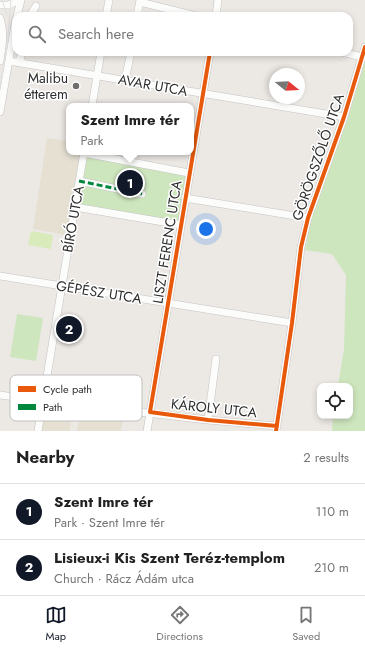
<!DOCTYPE html>
<html lang="en">
<head>
<meta charset="utf-8">
<style>
	:root { --surface:#fff; --page:#f2f2f2; --text:#222; --muted:#767676; --line:#e0e0e0; --accent:#111827 }
	body { margin:0; font-family:Jost,sans-serif; background:var(--page); color:var(--text) }
	.controls { position:absolute; right:12px; bottom:12px; display:grid; overflow:hidden; border-radius:8px; box-shadow:0 2px 6px #0003 }
	.controls button { width:36px; height:36px; display:grid; place-items:center; padding:0; border:0; border-bottom:1px solid var(--line); background:var(--surface); color:var(--text); font:20px sans-serif }
	.compass { position:absolute; left:269px; top:68px; width:36px; height:36px; border-radius:50%; background:var(--surface); box-shadow:0 2px 6px #0003; rotate:108deg }
	.you { position:absolute; left:206px; top:229px; width:14px; height:14px; margin:-10px; border:3px solid #fff; border-radius:50%; background:#1a73e8; box-shadow:0 0 0 6px #1a73e833 }
	.badge { display:grid; place-items:center; width:26px; height:26px; border-radius:50%; background:var(--accent); color:#fff; font-size:13px; font-weight:700 }
	.pin { position:absolute; translate:-50% -50%; border:2px solid #fff; box-shadow:0 1px 4px #0006 }
	.popup { position:absolute; left:66px; top:103px; width:128px; height:52px; box-sizing:border-box; display:grid; place-content:center; border-radius:8px; background:var(--surface); filter:drop-shadow(0 1px 3px #0005); font-size:13px; white-space:nowrap; color:var(--muted) }
	.popup b { font-size:15px; color:var(--text) }
	.popup::after { content:''; position:absolute; left:50%; top:100%; margin-left:-8px; border:8px solid transparent; border-top-color:var(--surface) }
	.list { margin:0; padding:0; list-style:none }
	h2 { display:flex; justify-content:space-between; align-items:center; height:52px; margin:0; padding:0 16px; font-size:17px }
	h2 small { font-size:13px; font-weight:400; color:var(--muted) }
	.list li { display:grid; grid-template-columns:26px 1fr auto; gap:12px; align-items:center; box-sizing:border-box; height:56px; padding:0 16px; border-top:1px solid var(--line) }
	.list b { display:block; font-size:15px; white-space:nowrap }
	.list p { margin:0; font-size:13px; white-space:nowrap; color:var(--muted) }
	.list em { font-size:13px; font-style:normal; color:var(--muted) }
	.icon { flex:none; width:22px; height:22px; fill:none; stroke:currentColor; stroke-width:2; stroke-linecap:round; stroke-linejoin:round }
	.map { position:relative; flex:none; width:365px; height:431px; overflow:hidden }
	.search { position:absolute; background:var(--surface); box-shadow:0 2px 6px #0003; left:12px; right:12px; top:12px; height:44px; display:flex; align-items:center; gap:10px; box-sizing:border-box; padding:0 14px; border-radius:12px; color:var(--muted); font-size:15px }
	.sheet { height:164px; background:var(--surface) }
	nav { display:flex; justify-content:space-around; align-items:center; box-sizing:border-box; height:56px; border-top:1px solid var(--line); background:var(--surface); font-size:11px; color:var(--muted) }
	nav a { display:grid; justify-items:center; gap:2px }
	nav .on { color:var(--accent) }
	.map>svg:first-child { display:block }
	.education { fill:#e6e0d3 }
	.green { fill:#cee6be }
	.pitch { fill:#d9eabb }
	.lines { fill:none; stroke-linecap:round; stroke-linejoin:round }
	.minor-casing { stroke:#c5c4c5; stroke-width:8 }
	.minor { stroke:#fcfcfb; stroke-width:7 }
	.tram { stroke:#dfdfe1; stroke-width:1 }
	.quiet { stroke:#00873e; stroke-width:3; stroke-dasharray:6 3; stroke-linecap:butt }
	.cycleway-casing { stroke:#fff; stroke-width:6 }
	.cycleway { stroke:#e8590c; stroke-width:4 }
	.poi-dot { fill:#706f6e; stroke:#fff; stroke-width:1.5 }
	.labels { text-anchor:middle; stroke-width:3; stroke-linejoin:round; paint-order:stroke }
	.poi-label { font-size:14px; fill:#2e2e2e; stroke:#fff; text-anchor:end }
	.street-label { font-size:14px; fill:#2e2e2e; stroke:#fff }
	.key { fill:#fff; stroke:#c0c0c0; stroke-width:1 }
	.key-label { font-size:11px; fill:#2e2e2e }
</style>
</head>
<body>
<div class="map">
<svg width="365" height="431" viewBox="0 0 365 431">
	<rect width="100%" height="100%" fill="#ece8e4"/>
	<!-- education -->
	<path class="education" d="M47,138l22,3v11h11l-14,83 -33,-6z
		M44,407l27,3 -1,21h-29z
		M80,412l43,6 -2,13h-44z"/>
	<!-- green -->
	<path class="green" d="M365,61v370h-33l1,-15h17v-30h-12l6,-37 2,-74 -14,-21 -27,-4 6,-31 38,-104z
		M80,153l106,22 -9,54 -106,-22z
		M17,314l26,4 -7,43 -26,-4z"/>
	<!-- pitch -->
	<path class="pitch" d="M31,231l22,4 -2,14 -23,-4z"/>
	<g class="lines">
		<!-- minor casing -->
		<g class="minor-casing">
			<path id="minor" d="M140,2l56,14
				M0,5h9l10,-5
				M17,16l4,-16
				M30,16l6,-10
				M106,16l3,-16
				M137,16l3,-16
				M216,16l2,-16
				M0,18c5,15 2,28 0,43
				M22,52l-2,6 2,4
				M342,52l20,5
				M9,61l335,56
				M125,80l6,-28
				M92,106l9,-54
				M0,112l16,-93
				M84,153l105,20
				M79,181l63,13
				M185,198l123,20
				M75,207l106,18
				M0,276l292,47
				M0,395l42,6 166,19 69,6
				M208,420l8,-61
				M38,431l46,-279
				M147,431l63,-379
				M276,431l16,-108 9,-76 7,-29 36,-101 21,-70"/>
		</g>
		<!-- minor -->
		<use href="#minor" class="minor"/>
		<!-- tram -->
		<path class="tram" d="M2,0l5,15
			M0,87l7,-39 4,-48"/>
		<!-- quiet -->
		<path class="quiet" d="M79,181l63,13"/>
		<!-- cycleway casing -->
		<g class="cycleway-casing">
			<path id="cycleway" d="M210,52l-60,360 58,8 69,6
				M276,431l16,-108 9,-76 7,-29 36,-101 21,-70"/>
		</g>
		<!-- cycleway -->
		<use href="#cycleway" class="cycleway"/>
	</g>
	<!-- markers -->
	<circle class="poi-dot" cx="76" cy="86" r="4"/>
	<g class="labels">
		<!-- poi labels -->
		<g class="poi-label">
			<text x="68" y="83">Malibu<tspan x="68" dy="16">étterem</tspan></text>
		</g>
		<!-- street labels -->
		<g class="street-label">
			<text transform="translate(153 85) rotate(10)" y="5">AVAR UTCA</text>
			<text transform="translate(318 157) rotate(-71)" y="5">GÖRÖGSZŐLŐ UTCA</text>
			<text transform="translate(73 219) rotate(-80)" y="5">BÍRÓ UTCA</text>
			<text transform="translate(167 242) rotate(-81)" y="5">LISZT FERENC UTCA</text>
			<text transform="translate(99 292) rotate(9)" y="5">GÉPÉSZ UTCA</text>
			<text transform="translate(214 408) rotate(6)" y="5">KÁROLY UTCA</text>
		</g>
	</g>
	<!-- legend -->
	<rect x="10" y="375" width="132" height="46" rx="6" class="key"/>
	<rect x="18" y="386" width="18" height="6" fill="#e8590c"/>
	<rect x="18" y="404" width="18" height="6" fill="#00873e"/>
	<g class="key-label">
		<text x="43" y="393">Cycle path</text>
		<text x="43" y="411">Path</text>
	</g>
</svg>
<div class="controls">
<button><svg class="icon" aria-label="locate" viewBox="0 0 24 24"><circle cx="12" cy="12" r="6"/><path d="M12 2v4M12 18v4M2 12h4M18 12h4"/></svg></button>
</div>
<svg class="compass" viewBox="-18 -18 36 36"><path d="M0-13l5 13h-10z" fill="#e53935"/><path d="M0 13l5-13h-10z" fill="#767676"/></svg>
<div class="you"></div>
<div class="pin badge" style="left:130px;top:183px">1</div>
<div class="popup"><b>Szent Imre tér</b>Park</div>
<div class="pin badge" style="left:69px;top:329px">2</div>
<div class="search"><svg class="icon" aria-label="search" viewBox="0 0 24 24"><circle cx="10" cy="10" r="6"/><path d="M15 15l6 6"/></svg>Search here</div>
</div>
<section class="sheet">
<h2>Nearby<small>2 results</small></h2>
<ul class="list">
<li><span class="badge">1</span><div><b>Szent Imre tér</b><p>Park · Szent Imre tér</p></div><em>110 m</em></li>
<li><span class="badge">2</span><div><b>Lisieux-i Kis Szent Teréz-templom</b><p>Church · Rácz Ádám utca</p></div><em>210 m</em></li>
</ul>
</section>
<nav>
<a class="on"><svg class="icon" aria-label="map" viewBox="0 0 24 24"><path d="M3 6l6-2 6 2 6-2v14l-6 2-6-2-6 2zM9 4v14M15 6v14"/></svg>Map</a>
<a><svg class="icon" aria-label="directions" viewBox="0 0 24 24"><path d="M12 3l9 9-9 9-9-9zM9 14v-3h6M13 9l2 2-2 2"/></svg>Directions</a>
<a><svg class="icon" aria-label="saved" viewBox="0 0 24 24"><path d="M7 4h10v16l-5-4-5 4z"/></svg>Saved</a>
</nav>
</body>
</html>
